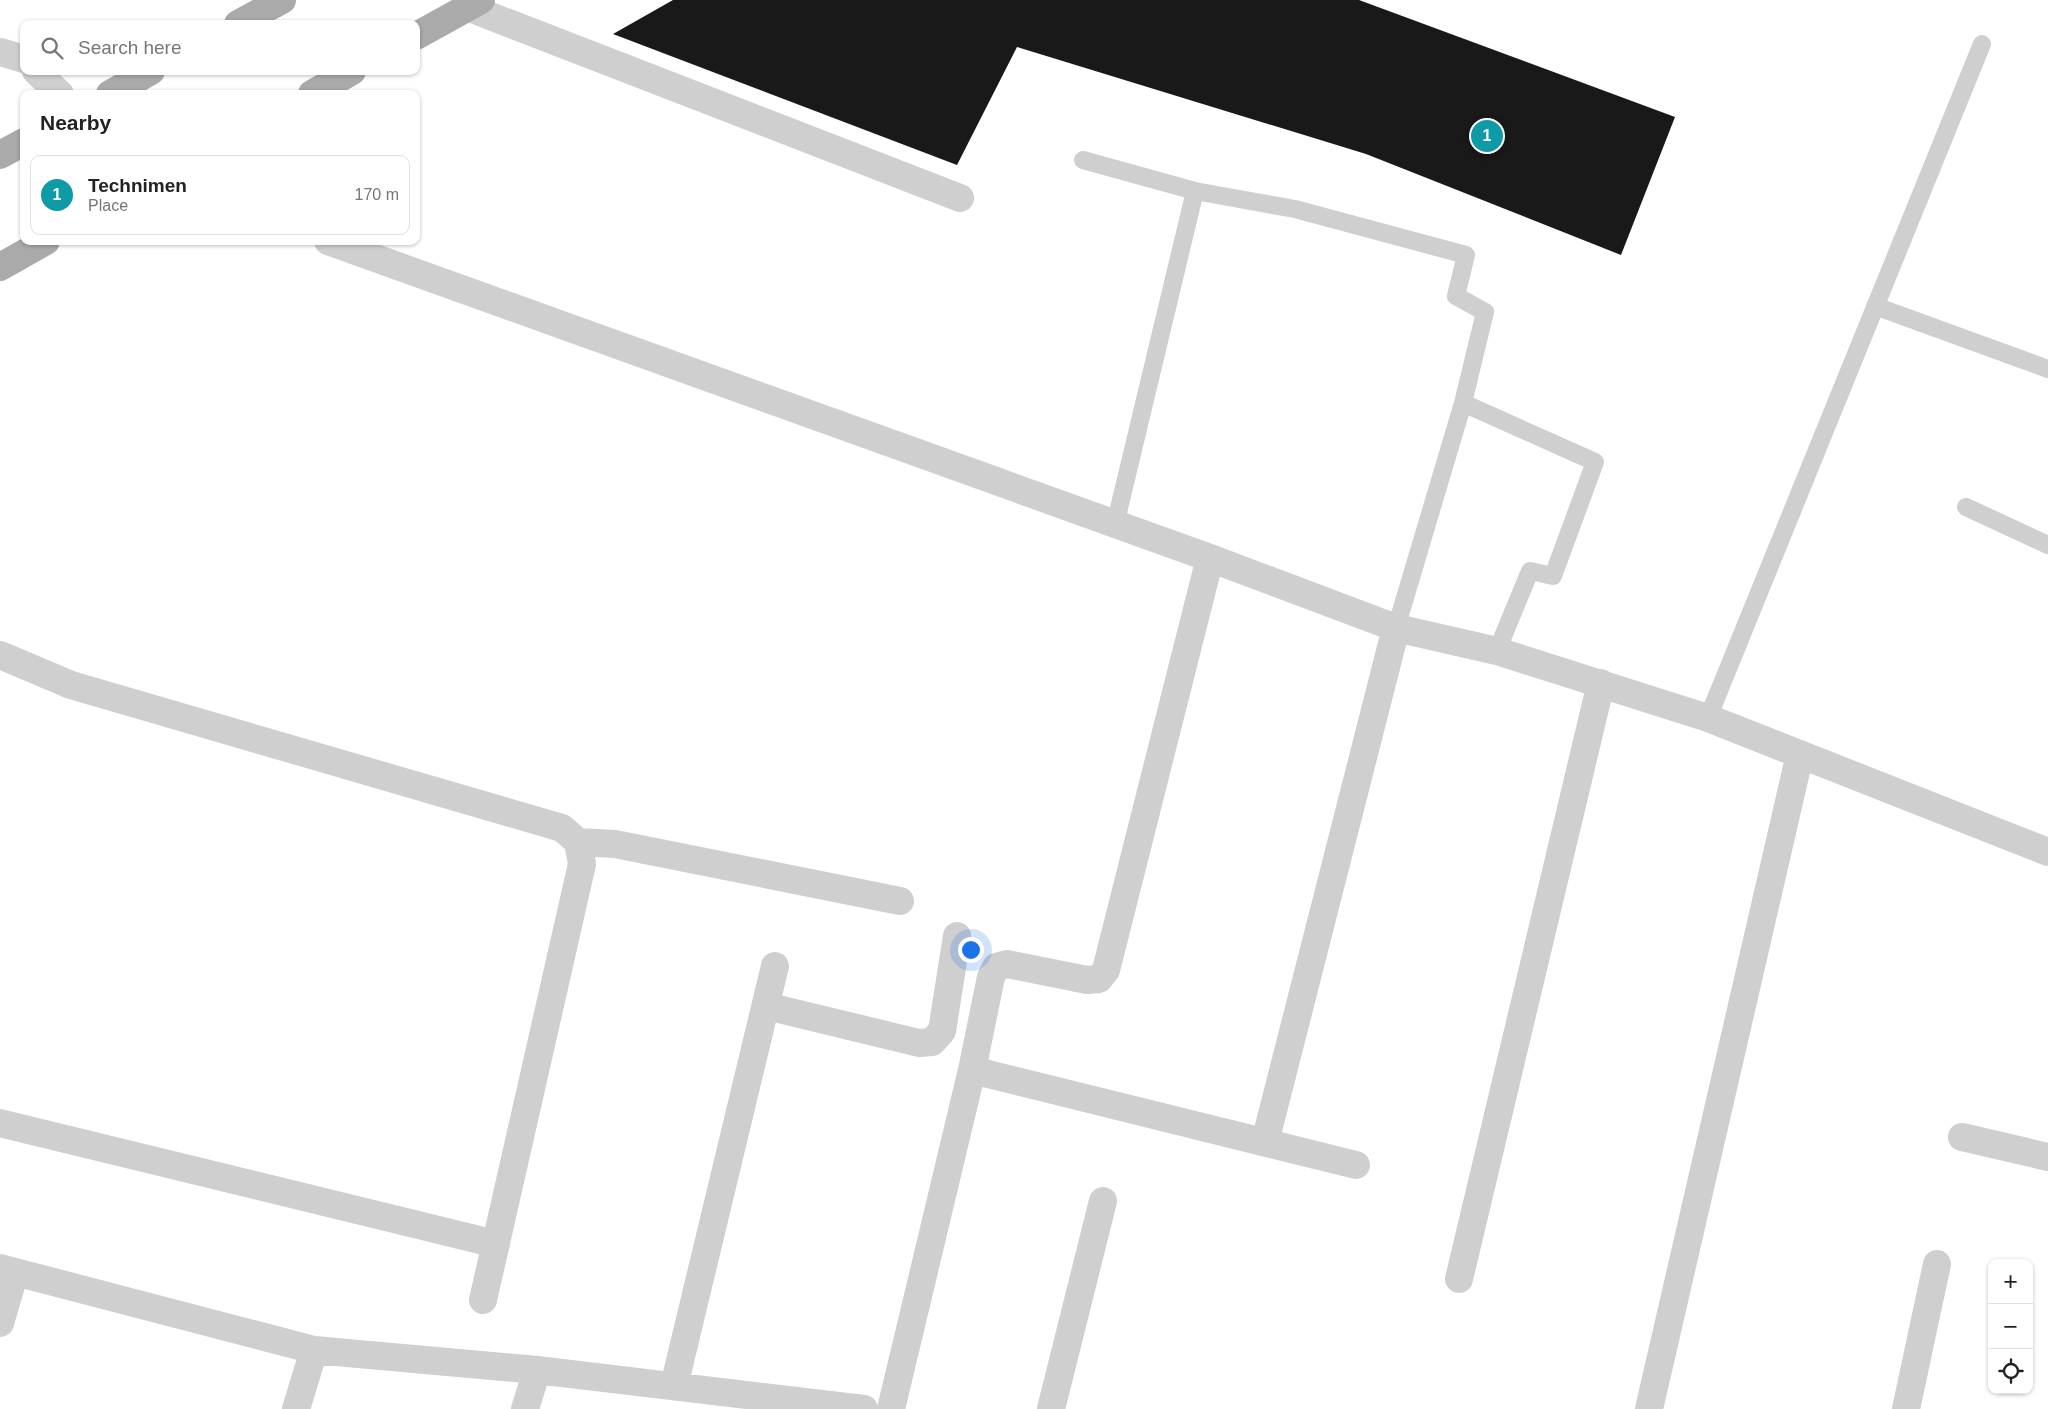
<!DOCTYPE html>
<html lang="en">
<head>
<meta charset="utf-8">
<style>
	:root { --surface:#fff; --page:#f6f6f6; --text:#222; --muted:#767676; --line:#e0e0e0; --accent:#0b8043 }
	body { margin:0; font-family:Arial,sans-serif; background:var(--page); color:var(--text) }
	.controls { position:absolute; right:15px; bottom:15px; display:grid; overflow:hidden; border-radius:10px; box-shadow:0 1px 4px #0004 }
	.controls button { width:45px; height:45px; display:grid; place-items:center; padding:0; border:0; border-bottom:1px solid var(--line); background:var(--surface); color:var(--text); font:25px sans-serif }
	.you { position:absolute; left:970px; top:949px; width:18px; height:18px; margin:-12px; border:4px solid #fff; border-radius:50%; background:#1a73e8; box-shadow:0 0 0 8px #1a73e833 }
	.badge { display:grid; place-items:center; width:32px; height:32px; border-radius:50%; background:var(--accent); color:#fff; font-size:16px; font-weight:700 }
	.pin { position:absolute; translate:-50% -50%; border:2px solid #fff; box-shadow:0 1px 5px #0006 }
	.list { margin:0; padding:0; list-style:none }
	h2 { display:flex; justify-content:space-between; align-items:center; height:65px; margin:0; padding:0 20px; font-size:21px }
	h2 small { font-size:16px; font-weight:400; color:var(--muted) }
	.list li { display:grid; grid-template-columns:32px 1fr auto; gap:15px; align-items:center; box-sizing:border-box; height:80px; margin:0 10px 10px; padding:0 10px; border:1px solid var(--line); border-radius:10px }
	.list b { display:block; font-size:19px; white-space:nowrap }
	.list p { margin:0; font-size:16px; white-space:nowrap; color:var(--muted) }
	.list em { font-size:16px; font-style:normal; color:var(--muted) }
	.icon { flex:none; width:28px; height:28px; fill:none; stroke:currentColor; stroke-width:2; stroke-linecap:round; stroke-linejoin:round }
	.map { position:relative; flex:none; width:2048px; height:1409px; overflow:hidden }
	.search { position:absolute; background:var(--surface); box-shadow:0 1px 4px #0004; left:20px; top:20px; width:400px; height:55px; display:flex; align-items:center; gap:12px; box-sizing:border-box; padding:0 18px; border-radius:10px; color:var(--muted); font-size:19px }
	.panel { position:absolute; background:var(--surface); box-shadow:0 1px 4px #0004; left:20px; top:90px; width:400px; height:155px; border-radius:10px }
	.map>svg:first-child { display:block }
	.building { fill:#191919 }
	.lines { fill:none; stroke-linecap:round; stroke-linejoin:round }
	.service { stroke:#cfcfcf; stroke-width:18 }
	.minor { stroke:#cfcfcf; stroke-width:28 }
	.tertiary { stroke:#cfcfcf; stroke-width:28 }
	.primary { stroke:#aaa; stroke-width:28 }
</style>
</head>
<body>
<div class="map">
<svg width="2048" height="1409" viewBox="0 0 2048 1409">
	<rect width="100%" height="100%" fill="#fff"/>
	<!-- building -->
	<path class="building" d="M673,0h686l316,117 -54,138 -255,-101 -349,-107 -60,118 -344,-131z"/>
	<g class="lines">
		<!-- service -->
		<path class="service" d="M1083,160l112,31 100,18 171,46 -10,41 29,16 -22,91 -67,225
			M1875,306l173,63
			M1463,403l132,59 -42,114 -23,-5 -33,80
			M1966,507l82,38
			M1115,525l80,-334
			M1708,718l274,-674"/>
		<!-- minor -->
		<path class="minor" d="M467,7l493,191
			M328,241l882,317 186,70 101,23 211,67 340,134
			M0,655l71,30 491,143 16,14 4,22 -99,436
			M578,842l37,2 285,57
			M766,1006l153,37 13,-1 10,-11 15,-95
			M972,1070l384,95
			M0,1123l496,121
			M1962,1137l86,20
			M1265,1142l131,-514
			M0,1268l314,82 223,20 327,39
			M1459,1279l142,-596
			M0,1323l15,-51
			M674,1386l101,-420
			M296,1409l18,-59
			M525,1409l12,-39
			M891,1409l81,-339 19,-93 5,-10 11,-3 80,16 12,-1 7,-9 104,-412
			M1051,1409l52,-208
			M1649,1409l151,-655
			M1906,1409l31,-145"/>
		<!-- tertiary -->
		<path class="tertiary" d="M0,52l24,7
			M36,71l24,23"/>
		<!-- primary -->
		<path class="primary" d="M238,24l44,-24
			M416,36l65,-36
			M110,94l41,-23
			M312,94l40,-23
			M0,155l24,-13
			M0,267l46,-26"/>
	</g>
</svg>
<div class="controls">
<button>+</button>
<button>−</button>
<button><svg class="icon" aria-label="locate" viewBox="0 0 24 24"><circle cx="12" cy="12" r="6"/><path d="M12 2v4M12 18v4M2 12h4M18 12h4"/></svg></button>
</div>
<div class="you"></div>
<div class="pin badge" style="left:1487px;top:136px;background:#0f9aa8">1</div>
<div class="search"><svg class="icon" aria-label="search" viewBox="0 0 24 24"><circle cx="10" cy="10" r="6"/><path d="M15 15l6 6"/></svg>Search here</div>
<section class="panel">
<h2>Nearby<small></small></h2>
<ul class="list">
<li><span class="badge" style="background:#0f9aa8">1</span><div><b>Technimen</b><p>Place</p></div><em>170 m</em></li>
</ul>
</section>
</div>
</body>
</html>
